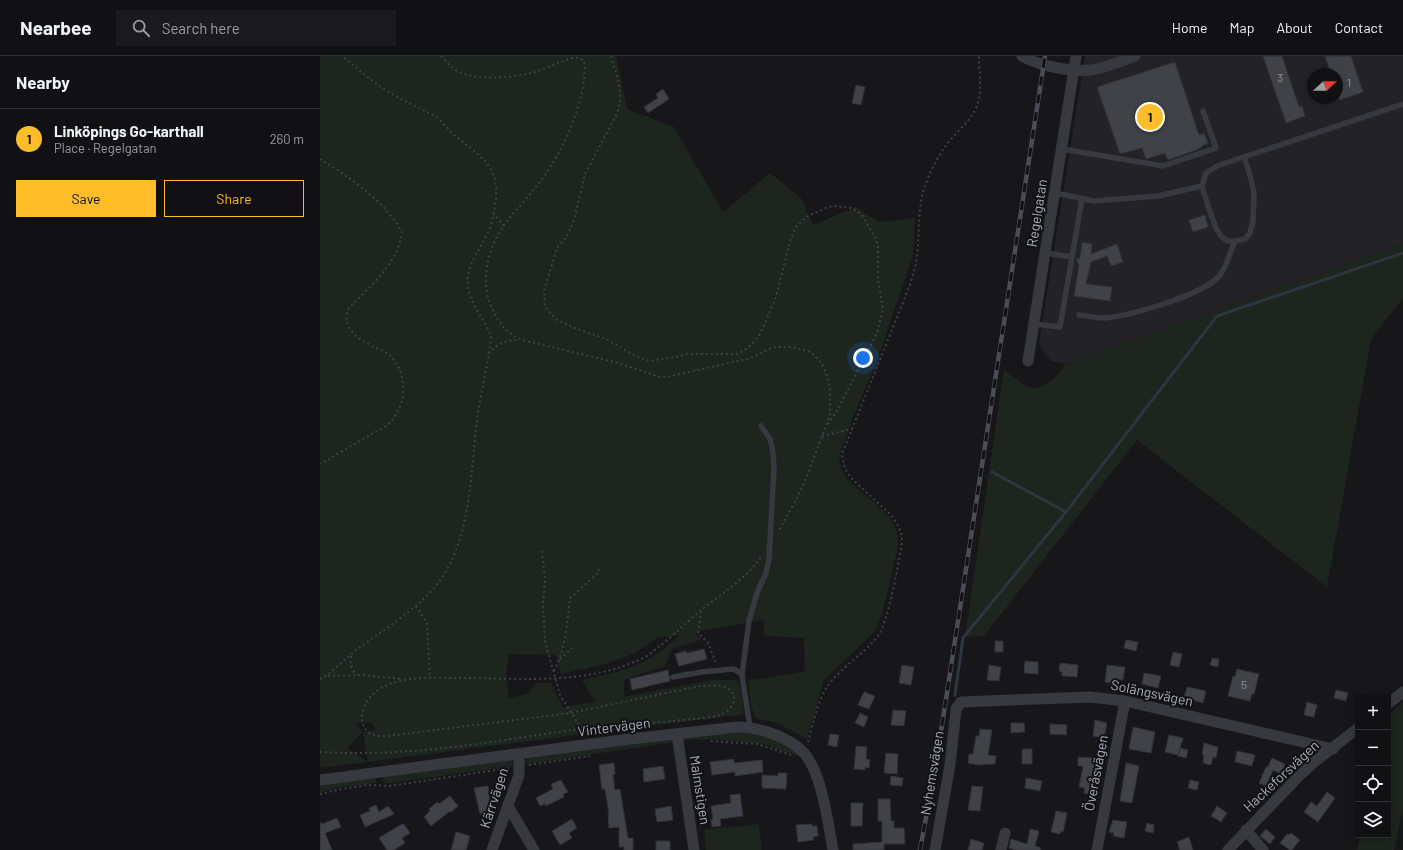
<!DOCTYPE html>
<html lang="en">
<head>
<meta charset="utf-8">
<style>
	:root { --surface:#111114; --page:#1a1a1d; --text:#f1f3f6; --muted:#9c9da0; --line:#303134; --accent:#ffbd2a }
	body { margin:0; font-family:Barlow,sans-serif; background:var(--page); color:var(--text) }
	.controls { position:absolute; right:12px; bottom:12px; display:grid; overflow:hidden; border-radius:0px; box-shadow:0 2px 10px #0003 }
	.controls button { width:36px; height:36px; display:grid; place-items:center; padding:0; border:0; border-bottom:1px solid var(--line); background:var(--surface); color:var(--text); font:20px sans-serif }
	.compass { position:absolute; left:987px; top:12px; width:36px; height:36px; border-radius:50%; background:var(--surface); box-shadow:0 2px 10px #0003; rotate:69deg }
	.you { position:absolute; left:543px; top:302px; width:14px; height:14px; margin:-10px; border:3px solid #fff; border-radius:50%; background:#1a73e8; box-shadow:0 0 0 6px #1a73e833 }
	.badge { display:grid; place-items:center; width:26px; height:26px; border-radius:50%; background:var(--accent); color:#111; font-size:13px; font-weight:700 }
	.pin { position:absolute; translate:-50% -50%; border:2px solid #fff; box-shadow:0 1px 4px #0006 }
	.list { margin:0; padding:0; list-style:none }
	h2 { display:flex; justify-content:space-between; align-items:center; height:52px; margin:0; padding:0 16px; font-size:17px }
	h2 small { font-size:13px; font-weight:400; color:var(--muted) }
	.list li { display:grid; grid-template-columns:26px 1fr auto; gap:12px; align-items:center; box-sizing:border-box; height:60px; padding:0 16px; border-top:1px solid var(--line) }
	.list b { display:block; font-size:15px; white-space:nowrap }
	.list p { margin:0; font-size:13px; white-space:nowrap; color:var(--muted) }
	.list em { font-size:13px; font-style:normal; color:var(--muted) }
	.actions { display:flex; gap:8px; padding:12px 16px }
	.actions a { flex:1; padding:9px 0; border:1px solid var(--accent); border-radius:0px; text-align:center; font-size:14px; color:var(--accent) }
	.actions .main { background:var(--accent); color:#111 }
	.icon { flex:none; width:22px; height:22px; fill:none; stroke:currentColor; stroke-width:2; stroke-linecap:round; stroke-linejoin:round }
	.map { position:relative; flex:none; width:1083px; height:794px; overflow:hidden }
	header { display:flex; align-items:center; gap:24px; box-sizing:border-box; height:56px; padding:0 20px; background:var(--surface); border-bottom:1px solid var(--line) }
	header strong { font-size:19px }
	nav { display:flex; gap:22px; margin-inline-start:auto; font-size:14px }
	.search { width:280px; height:36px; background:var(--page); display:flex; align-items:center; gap:10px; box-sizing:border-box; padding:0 14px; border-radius:0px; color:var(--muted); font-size:15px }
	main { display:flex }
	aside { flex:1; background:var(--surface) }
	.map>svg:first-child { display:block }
	.built { fill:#232327; fill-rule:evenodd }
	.green { fill:#1d251e; fill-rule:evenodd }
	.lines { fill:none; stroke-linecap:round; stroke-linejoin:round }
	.stream { stroke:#2c363f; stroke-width:3 }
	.building { fill:#414247; stroke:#313136 }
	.path { stroke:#3e4046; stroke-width:2; stroke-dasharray:2 3; stroke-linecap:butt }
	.service { stroke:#38393f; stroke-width:5.5 }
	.minor { stroke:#38393f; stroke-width:11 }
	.rail-casing { stroke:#4b4d54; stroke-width:4.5 }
	.rail { stroke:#121215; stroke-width:3; stroke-dasharray:9; stroke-linecap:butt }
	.labels { text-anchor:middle; stroke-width:4; stroke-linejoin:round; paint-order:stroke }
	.number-label { font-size:12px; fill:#8e929d }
	.street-label { font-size:14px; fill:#a8adba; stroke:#121215 }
</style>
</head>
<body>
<header>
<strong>Nearbee</strong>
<div class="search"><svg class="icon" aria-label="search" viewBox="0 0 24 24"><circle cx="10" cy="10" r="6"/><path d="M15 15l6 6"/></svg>Search here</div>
<nav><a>Home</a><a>Map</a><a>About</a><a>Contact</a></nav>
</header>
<main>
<aside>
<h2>Nearby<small></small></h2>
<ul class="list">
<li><span class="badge">1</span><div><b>Linköpings Go-karthall</b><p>Place · Regelgatan</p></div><em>260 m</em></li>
</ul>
<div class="actions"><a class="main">Save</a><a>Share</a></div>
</aside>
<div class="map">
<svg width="1083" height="794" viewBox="0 0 1083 794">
	<rect width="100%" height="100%" fill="#17171a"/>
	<!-- built -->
	<path class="built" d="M765,0h318v188l-337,120 -15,-3 -8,-10 -4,-8zM993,18h24v24h-24z"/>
	<!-- green -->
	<path class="green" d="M0,0h296l11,53 47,18 49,85 47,-39 31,25 12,27 43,-18 23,15 36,-4 -2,37 -32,95 -29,70 -13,37 2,11 5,10 43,38 6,11 3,10 -1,14 -14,60 -7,19 -52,50 -17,59 -30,-16 -21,-5 -5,-12 -3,-26 11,-1 46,-8 -1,-33 -40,-2v-16l-69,12 6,8 -29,9 -7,17 -41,14v17l87,-17h24l5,5 4,27 -4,3 -149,18 -271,35zM359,579c-7,6 -14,13 -21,18 -22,16 -50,21 -76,27l13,22 -32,5 -12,-24h-14l-10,11 -18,4 -3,-25 3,-19 47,1 5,19 44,-10 28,-10 25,-16zM51,666l5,8 -13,2 -7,-8zM43,676l5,29h-1l-20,-13z
		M1083,188v54l-32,41 -44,248 -190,-147 -153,196 -19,1 39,-268 19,15 12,5 17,-8 14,-17z
		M1083,646v106l-9,42h-37l4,-15h27v-120z
		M432,676l35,13 12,9 -2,2 -34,-12 -50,-5 -30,1 -2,-4z
		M354,681l1,5 -148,22 -1,-6z
		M185,703l7,1 1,6 -124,17 -6,-1v-4l3,-2z
		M55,722l2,5 -28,3 -29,6v-9z
		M439,768l3,26h-56l-2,-20z"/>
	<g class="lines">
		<!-- stream -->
		<path class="stream" d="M672,416l74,40
			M635,639l8,-57 103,-126 151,-196 186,-63"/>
	</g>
	<!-- building -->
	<path class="building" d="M943,0h19l17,51 3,-1 3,10 -19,7z
		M1005,0h26l12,36 -23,8 -3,-8v-18h-6z
		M855,6l24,73 5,-2 4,10 -5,2 -4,4 -31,11 -3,-7 -19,6 -4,-11 -22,6 -23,-67z
		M536,29l9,2 -4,18 -9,-2z
		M343,33l6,10 -21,14 -4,-6 14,-9 -2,-4z
		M885,159l3,12 -15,5 -4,-12z
		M762,186l10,2 -1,10 26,-10 6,18 -12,4 -4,-10 -16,6 -5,22 26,3 -2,14 -36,-5 5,-31 -3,-6 4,-1z
		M806,584l12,2 -2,9 -12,-3z
		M675,585h8v11h-8z
		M384,593l3,10 -28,7 -4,-12 11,-3 1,2z
		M853,596l9,2 -3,13 -9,-2z
		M892,602l7,1 -1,8 -8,-2z
		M705,605l13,1v12l-14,-1z
		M740,607l18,2 -1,12 -15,-1v-4l-3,-1z
		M582,609l12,2 -3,18 -12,-2z
		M669,609l12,2 -2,14 -12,-1z
		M787,609l18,2 -2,13 -9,-1 -1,4 -8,-1z
		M917,613l22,5 -5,20h-2l-2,7 -22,-5 5,-20 2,1z
		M348,614l2,11 -38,9 -2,-11z
		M824,617l17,3 -3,12 -16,-4z
		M867,631l19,4 -3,12 -19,-5z
		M1016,634l12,3 -2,8 -12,-3z
		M544,636l11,4 -6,13 -11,-4z
		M987,646l10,3 -3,12 -10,-2z
		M573,654l13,1 -2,15 -13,-1z
		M540,657l8,4 -4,10 -9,-4z
		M775,664l12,3 -3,15 -11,-2z
		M691,667h13l1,9 -14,1z
		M730,668l17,1 -1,10 -16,-1z
		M813,671l22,5 -4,21 -22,-4z
		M660,673l12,1 -4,25 8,1 -1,8 -16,1 -11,-2 1,-9h4l3,-18h3z
		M510,678l9,1 -2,12 -9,-2z
		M849,679l14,3 -5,17 -13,-3z
		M884,687l14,4 -2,11 -3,-1 -2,8 -8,-2 1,-8h-2z
		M536,690l11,1 -1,12 4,1 -1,8 -4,-1v3l-11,-1z
		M860,692l8,2 -2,8 -8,-2z
		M702,693h10v15h-10z
		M917,695l18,4 -3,11 -17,-4z
		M566,697l12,1 -1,20 -13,-1z
		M758,701l22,1 -5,37 -11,-2 1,-5 -6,-1 4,-21h-5z
		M952,702l13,6 -4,10 -8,-4 -7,16 -7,-3 7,-16h2z
		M414,703v4l28,-3 1,12 -28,4v-4l-23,3 -2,-13z
		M294,707l1,11 -2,1 2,15 5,-1 8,49h5v12h-9v-3h-5v-20l-10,1 -1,-14h1l-4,-25h-3l-3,-24z
		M806,707l13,3 -7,37 -12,-2z
		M343,710l2,13 -21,3 -1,-13z
		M458,717h9l-1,16 -24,-1v-13l16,1z
		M571,720l12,2 -1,8 -12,-1z
		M706,722l16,3 -2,10 -15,-3z
		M241,724l7,12 -5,2 1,3 -18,9 -1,-2 -5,2 -4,-8 17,-9 -2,-5z
		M870,724l9,2 -2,8 -9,-2z
		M168,730l3,26 -11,2 -6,-26z
		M652,730l11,1 -3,24 -12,-1z
		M1007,736l8,6 -17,24 -14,-10 7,-10 6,4z
		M420,738l3,22 -23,3 1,7 -9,1 -1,-8h2l-2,-13 20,-3 -1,-8z
		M130,740l8,10 -7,6 -1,-1 -19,15 -7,-9 6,-6 -1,-2 8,-7 2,2z
		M558,743h12l1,22h3v7h10l1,16h-21v6h-31v-6l29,-2v-21h-4z
		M531,747h12l-1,23h-11z
		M56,749l3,7 9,-6 6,8 -29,13 -5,-12 10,-4 -1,-3z
		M351,750l2,14 -16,2 -2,-13z
		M897,750l10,7 -6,9 -10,-6z
		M736,755l11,2 -4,19 -2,-1 -1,3 -9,-2z
		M17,762l4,9 -16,6 7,17h-12v-28l2,2z
		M252,763l5,9 -8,5 3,5 -12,7 -8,-14z
		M793,764l14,2 -3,16 -11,-2 1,-3 -5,-1z
		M827,767l7,2 -1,8 -8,-2z
		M82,768h2l6,9 -8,5 3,5 -11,7h-7l-8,-12z
		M492,768v2h5l1,10 -5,1 1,3 -16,2 -2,-17z
		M710,773l9,2 -4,15 6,2 -1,2h-25l-6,-2 2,-9 16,5z
		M946,773l9,8 -5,7 -10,-8z
		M136,776l14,4 -4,14h-15z
		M971,777l9,7 -8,10h-2l-10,-7 7,-9 2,1z
		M869,781l4,13h-13l-3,-8z
		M651,783l13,4 -2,7h-14z
		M336,785h14v9h-14z"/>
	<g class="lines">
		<!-- path -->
		<path class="path" d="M121,0c4,4 8,9 13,13 20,13 58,9 81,3 12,-4 24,-10 37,-14h8l4,3c4,27 -13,70 -26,93 -7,12 -15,25 -24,35 -9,12 -20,23 -29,35 -17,23 -26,58 -13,84 8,17 13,24 30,32l96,23 42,14h7l84,-19 20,-10 7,-1h14l19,5 11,12 5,12 3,14v25l-23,61 -11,24 -18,32
			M291,0c6,21 13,36 6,58l-32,60 -11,46 -7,16 -10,12 -13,43 1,16 12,13 20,9 29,10 28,16 15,6 27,-4 11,-3h49l7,-3 8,-6 9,-11 5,-11 11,-26 14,-56 6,-14 10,-10 22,-10 8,-1 15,2 6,3 5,4 14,24 2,7v33l5,30 -6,24 -40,78 -9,13
			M0,103c29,18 65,42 82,73 -4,32 -32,54 -53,76 -12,26 24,38 40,46 20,20 19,53 -3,72 -5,3 -11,6 -16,9 -11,6 -22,13 -33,19l-7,5 -10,5
			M173,157l11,13
			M169,298c7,-11 18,-14 30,-14
			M502,380l30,-7
			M222,495l3,29 -2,25 2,36 15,54 25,40
			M96,550l11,17 3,56
			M381,555l-3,22 10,10 8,20
			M31,600c-1,9 0,13 6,19
			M240,603l12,-11
			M234,615c12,-23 13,-48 16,-73l27,-24 3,-7
			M8,620l36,-1 39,4
			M0,623l6,-3c13,-10 24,-22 37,-31 28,-21 60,-39 80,-69 28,-43 28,-106 34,-156 4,-28 11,-55 14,-83 -6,-18 -20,-31 -23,-50 -4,-26 21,-45 25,-70 3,-15 6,-31 -1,-45 -7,-15 -22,-24 -34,-34 -8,-6 -14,-15 -22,-21 -16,-9 -33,-16 -49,-26 -16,-10 -30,-23 -45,-35
			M391,685l46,3 34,11
			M488,686c5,-17 9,-40 19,-55 14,-21 40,-34 53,-54 7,-10 22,-82 22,-95 -1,-9 -6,-17 -12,-24l-38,-35c-7,-8 -9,-15 -10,-25l68,-169c3,-10 6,-19 7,-29 3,-23 0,-45 7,-67 6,-19 16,-38 30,-53 8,-9 17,-17 22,-28 7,-15 3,-36 3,-52
			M0,696c38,2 76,1 115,-3 49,-5 98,-14 146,-20 31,-4 63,-6 94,-8 14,-2 28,-2 42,-5 13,-3 25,-19 10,-28 -7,-4 -18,-2 -27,-2l-130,27 -183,23c-34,3 -30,-32 -9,-46 21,-15 57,-12 82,-12 63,0 129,8 187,-22 5,-3 10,-8 14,-11 14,-11 26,-23 39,-34 21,-17 45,-31 61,-54
			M209,709l61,-9
			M0,738l22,-5 26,-4 22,1 119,-18"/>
		<!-- service -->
		<path class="service" d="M742,93l101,17 53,-18 -13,-37
			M924,101l6,18 4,18 -1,28 -3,12 -5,6 -10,2h-8l-6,-5 -5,-8 -8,-22 -6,-20 4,-13 11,-7 186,-62
			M735,137l39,8 64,-5 44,-10
			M725,197l27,4
			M759,259c8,1 17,3 25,3 25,-2 101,-23 116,-43 7,-9 10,-23 15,-34
			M714,268l26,3 22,-128
			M353,621l29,-5 30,-3 4,1 6,5
			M430,671l-8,-52 7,-54 8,-28 9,-20 3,-14 5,-91 -1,-14 -1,-7 -2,-8 -9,-13"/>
		<!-- minor -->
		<path class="minor" d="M702,0c17,10 49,16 69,14 15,-2 30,-9 44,-14
			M708,305l48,-305
			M1068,648l15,-12
			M357,678l17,116
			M0,724l310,-41 107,-12c13,0 23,2 36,7 11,4 23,10 31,19 18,20 24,70 29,97
			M188,750l26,44
			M926,774l17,20
			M172,794l27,-75v-20
			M615,794l15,-85 6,-56 5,-7 129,-5 35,4 208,48
			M681,794l4,-17
			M777,794l28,-149
			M908,794l71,-74 14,-13 45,-35"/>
		<!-- rail casing -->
		<g class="rail-casing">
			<path id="rail" d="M600,794l16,-86 109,-708"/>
		</g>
		<!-- rail -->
		<use href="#rail" class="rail"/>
	</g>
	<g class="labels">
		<!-- number labels -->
		<g class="number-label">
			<text x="960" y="26">3</text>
			<text x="1029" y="31">1</text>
			<text x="924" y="633">5</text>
		</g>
		<!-- street labels -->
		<g class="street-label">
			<text transform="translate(717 157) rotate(-81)" y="5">Regelgatan</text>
			<text transform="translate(832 637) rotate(12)" y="5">Solängsvägen</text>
			<text transform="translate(294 671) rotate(-7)" y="5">Vintervägen</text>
			<text transform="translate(612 717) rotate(-81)" y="5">Nyhemsvägen</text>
			<text transform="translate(776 717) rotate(-79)" y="5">Överåsvägen</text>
			<text transform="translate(961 720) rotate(-43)" y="5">Hackeforsvägen</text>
			<text transform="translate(380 734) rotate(81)" y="5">Malmstigen</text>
			<text transform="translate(174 742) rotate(-72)" y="5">Kärrvägen</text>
		</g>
	</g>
</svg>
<div class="controls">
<button>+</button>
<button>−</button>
<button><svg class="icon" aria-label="locate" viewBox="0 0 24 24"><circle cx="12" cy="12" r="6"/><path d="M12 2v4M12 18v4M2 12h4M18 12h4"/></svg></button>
<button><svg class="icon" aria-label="layers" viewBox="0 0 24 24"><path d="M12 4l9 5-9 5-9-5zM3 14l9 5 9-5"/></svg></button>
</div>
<svg class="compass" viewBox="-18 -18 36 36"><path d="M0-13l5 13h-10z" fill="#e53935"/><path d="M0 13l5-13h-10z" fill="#9c9da0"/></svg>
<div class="you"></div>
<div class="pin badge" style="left:830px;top:61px">1</div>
</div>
</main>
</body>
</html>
